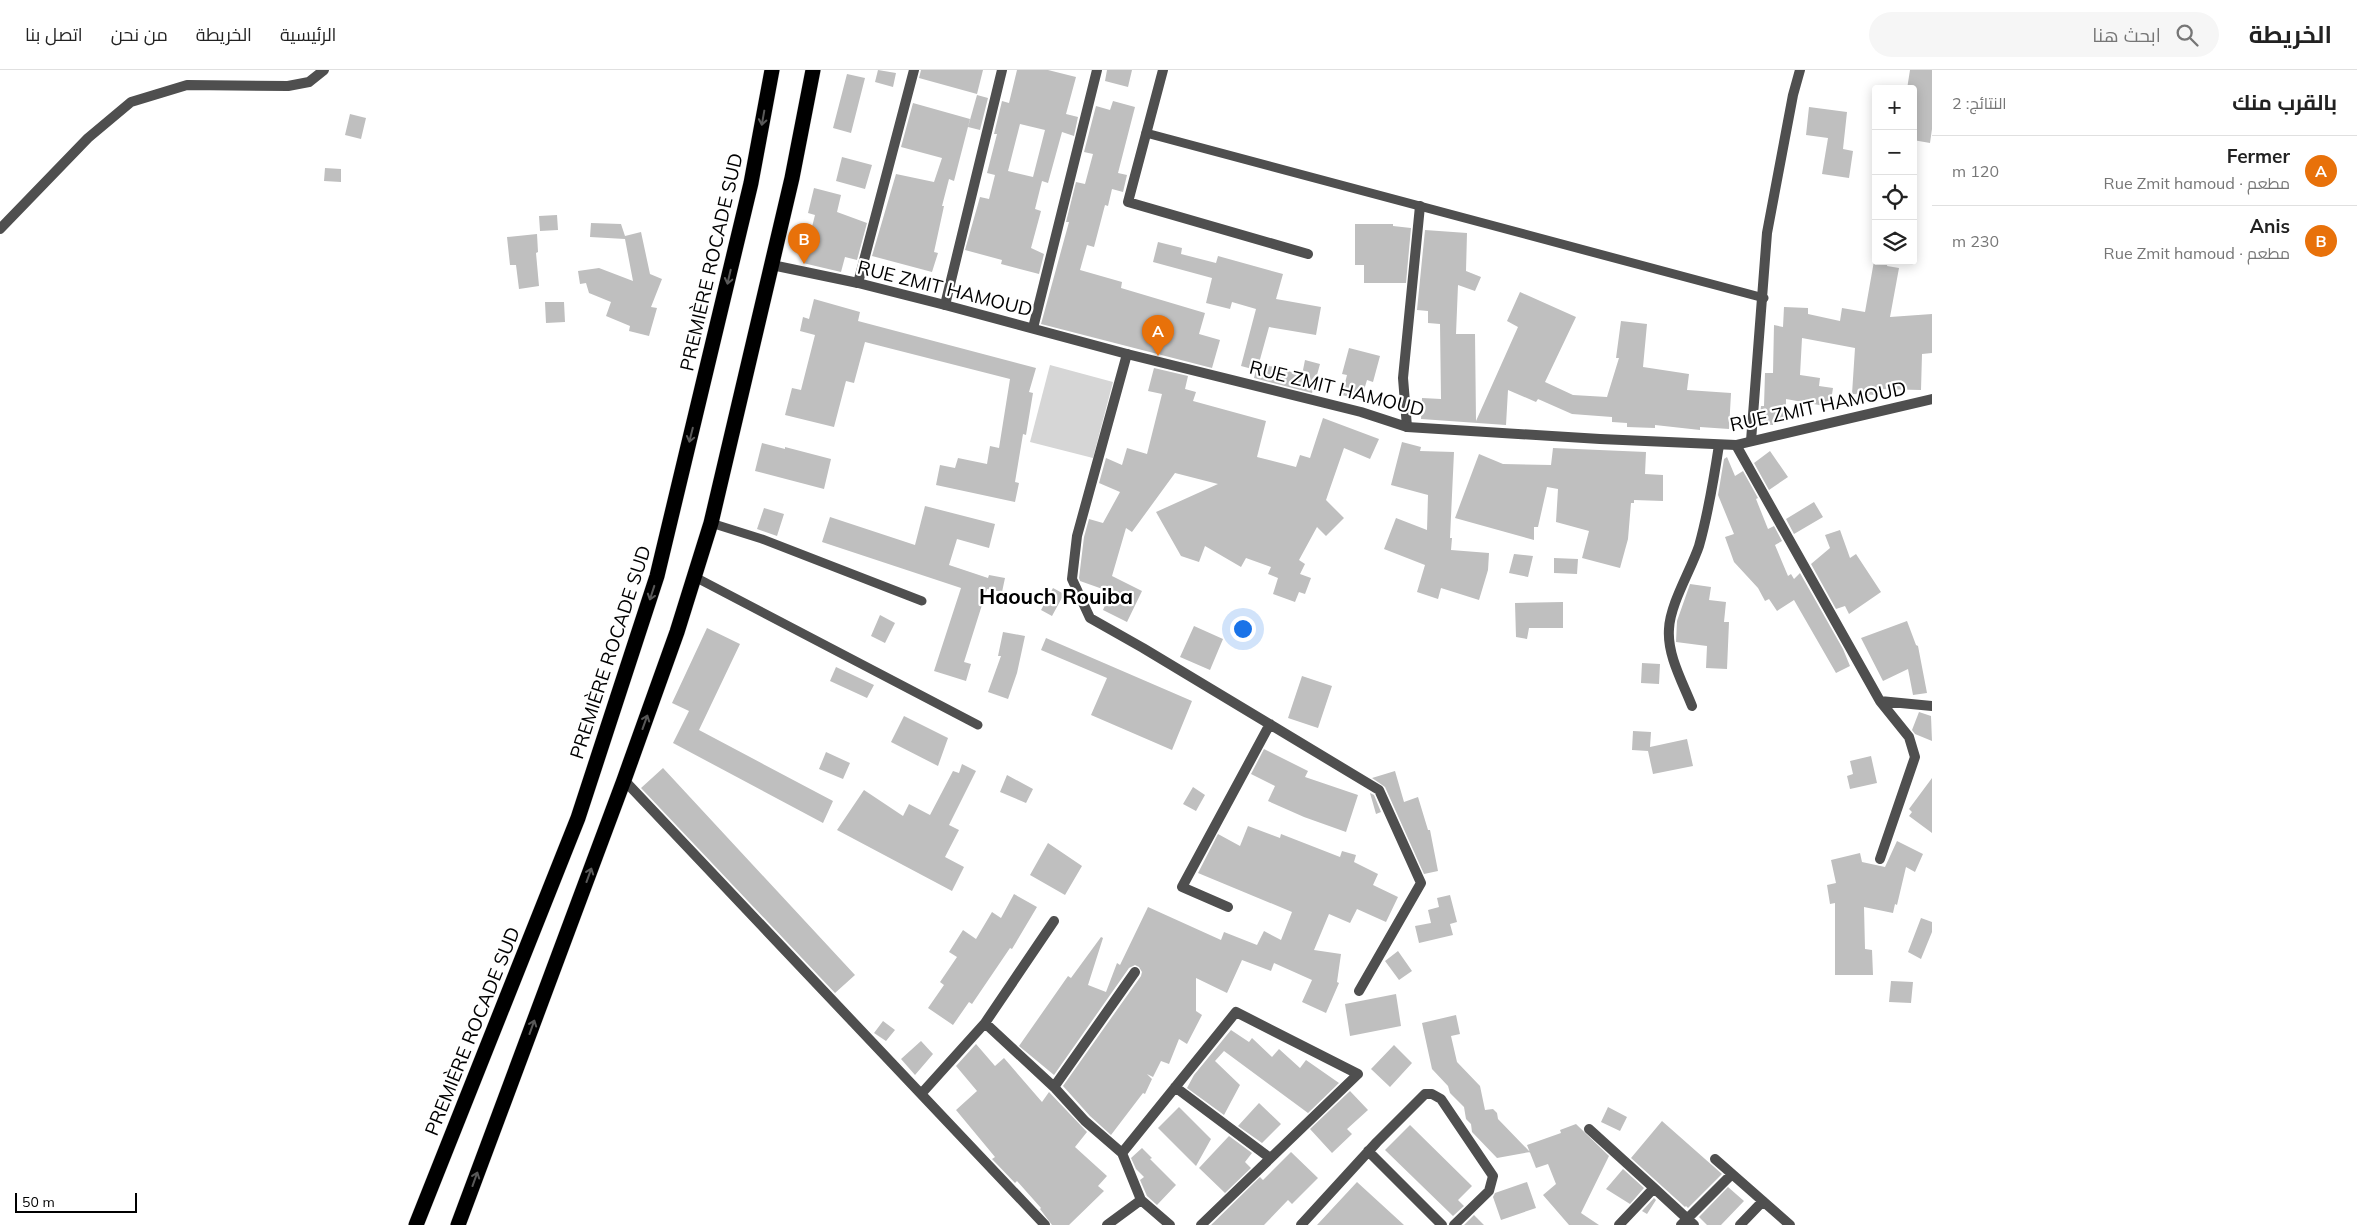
<!DOCTYPE html>
<html lang="ar">
<head>
<meta charset="utf-8">
<style>
	:root { --surface:#fff; --page:#f6f6f6; --text:#222; --muted:#767676; --line:#e0e0e0; --accent:#111827 }
	body { margin:0; font-family:Mulish,Cairo,sans-serif; background:var(--page); color:var(--text); direction:rtl }
	.controls { position:absolute; right:15px; top:15px; display:grid; overflow:hidden; border-radius:5px; box-shadow:0 2px 12px #0003 }
	.controls button { width:45px; height:45px; display:grid; place-items:center; padding:0; border:0; border-bottom:1px solid var(--line); background:var(--surface); color:var(--text); font:25px sans-serif }
	.scale { position:absolute; left:15px; bottom:12px; width:122px; box-sizing:border-box; padding-left:5px; border:2px solid #000; border-top:0; font-size:14px; line-height:18px; white-space:nowrap; color:#000; -webkit-text-stroke:4px #fff; paint-order:stroke }
	.you { position:absolute; left:1242px; top:558px; width:18px; height:18px; margin:-12px; border:4px solid #fff; border-radius:50%; background:#1a73e8; box-shadow:0 0 0 8px #1a73e833 }
	.badge { display:grid; place-items:center; width:32px; height:32px; border-radius:50%; background:var(--accent); color:#fff; font-size:16px; font-weight:700 }
	.pin { position:absolute; translate:-50% -41px; filter:drop-shadow(0 1px 2px #0008) }
	.pin::after { content:''; position:absolute; top:26px; width:18px; height:15px; background:inherit; clip-path:polygon(0 0,100% 0,50% 100%) }
	.list { margin:0; padding:0; list-style:none }
	h2 { display:flex; justify-content:space-between; align-items:center; height:65px; margin:0; padding:0 20px; font-size:21px }
	h2 small { font-size:16px; font-weight:400; color:var(--muted) }
	.list li { display:grid; grid-template-columns:32px 1fr auto; gap:15px; align-items:center; box-sizing:border-box; height:70px; padding:0 20px; border-top:1px solid var(--line) }
	.list b { display:block; font-size:19px; white-space:nowrap }
	.list p { margin:0; font-size:16px; white-space:nowrap; color:var(--muted) }
	.list em { font-size:16px; font-style:normal; color:var(--muted) }
	.icon { flex:none; width:28px; height:28px; fill:none; stroke:currentColor; stroke-width:2; stroke-linecap:round; stroke-linejoin:round }
	.map { position:relative; flex:none; width:1932px; height:1155px; overflow:hidden; direction:ltr }
	header { display:flex; align-items:center; gap:30px; box-sizing:border-box; height:70px; padding:0 25px; background:var(--surface); border-bottom:1px solid var(--line) }
	header strong { font-size:24px }
	nav { display:flex; gap:28px; margin-inline-start:auto; font-size:18px }
	.search { width:350px; height:45px; background:var(--page); display:flex; align-items:center; gap:12px; box-sizing:border-box; padding:0 18px; border-radius:28px; color:var(--muted); font-size:19px }
	main { display:flex }
	aside { flex:1; background:var(--surface) }
	.map>svg:first-child { display:block }
	.green { fill:#d6d6d6 }
	.building { fill:#bfbfbf; fill-rule:evenodd }
	.lines { fill:none; stroke-linecap:round; stroke-linejoin:round }
	.motorway-casing { stroke:#dbdbdb; stroke-width:16 }
	.service { stroke:#4f4f4f; stroke-width:9 }
	.minor { stroke:#4f4f4f; stroke-width:10 }
	.tertiary { stroke:#4f4f4f; stroke-width:10 }
	.motorway { stroke:#000; stroke-width:15 }
	.oneway { stroke:#595959 }
	.labels { text-anchor:middle; stroke-width:4.5; stroke-linejoin:round; paint-order:stroke }
	.street-label { font-size:19px; fill:#000; stroke:#fff }
	.quarter-label { font-size:21px; font-weight:bold; fill:#000; stroke:#fff }
</style>
</head>
<body>
<header>
<strong>الخريطة</strong>
<div class="search"><svg class="icon" aria-label="search" viewBox="0 0 24 24"><circle cx="10" cy="10" r="6"/><path d="M15 15l6 6"/></svg>ابحث هنا</div>
<nav><a>الرئيسية</a><a>الخريطة</a><a>من نحن</a><a>اتصل بنا</a></nav>
</header>
<main>
<aside>
<h2>بالقرب منك<small>النتائج: 2</small></h2>
<ul class="list">
<li><span class="badge" style="background:#e8710a">A</span><div><b>Fermer</b><p>مطعم · Rue Zmit hamoud</p></div><em>120 m</em></li>
<li><span class="badge" style="background:#e8710a">B</span><div><b>Anis</b><p>مطعم · Rue Zmit hamoud</p></div><em>230 m</em></li>
</ul>
</aside>
<div class="map">
<svg width="1932" height="1155" viewBox="0 0 1932 1155">
	<rect width="100%" height="100%" fill="#fff"/>
	<!-- green -->
	<path class="green" d="M1050,295l63,17 -20,76 -63,-16z"/>
	<!-- building -->
	<path class="building" d="M878,0l18,3 -3,14 -18,-5z
		M921,0h62l-6,24 -58,-16z
		M1017,0h31l28,7 -10,37 12,3 -4,19 -12,-4 -14,51 -6,-2 -7,28 6,2 -10,37 13,6 -5,20 -38,-10 1,-4 -37,-10 15,-53 9,2 6,-24 -8,-2 10,-39h-3l8,-33 7,2zM1020,54l25,6 -12,47 -25,-6z
		M1107,0h25l-4,17 -23,-6z
		M1910,0h22v59l-2,14 -17,-3v-51h-6z
		M847,4l18,4 -14,55 -18,-5z
		M977,25l11,3 -8,32 -12,-3z
		M1113,31l22,6 -17,66 9,2 -4,17 -11,-3 -4,17 -3,-1 -11,42 -7,-2 -7,25 42,12 -1,6 84,25 -6,21 21,6 -8,28 -171,-44 28,-102h-3l10,-40 9,2 8,-30 -9,-2 12,-46 14,4z
		M913,33l57,16 -16,62 -5,-2 -7,27h2l-10,46 4,1 -6,19 -60,-16 24,-82 38,8 8,-24 -41,-11z
		M1809,37l38,5 -4,37 10,2 -4,27 -27,-4 6,-36 -22,-3z
		M350,44l16,4 -5,21 -16,-4z
		M842,87l30,8 -7,24 -29,-8z
		M325,98l16,1v13l-17,-1z
		M814,118l27,7 -4,17 30,11 -10,37 -12,-3 -4,15 -38,-9 12,-48 -7,-2z
		M557,145l1,15 -18,1 -1,-15z
		M591,153l30,1 4,12 16,-4 9,42 12,5 -11,28 6,1 -8,28 -20,-5 1,-5 -24,-10 5,-14 -22,-9 -3,-10 -6,1 -2,-13 21,-3 34,13 -8,-42 -35,-2z
		M1355,154h38v2l18,2 -5,55h-42v-18h-9z
		M1425,160l42,3 -1,38 15,6 -6,14 -17,-6 -2,49h19l1,87 42,-94 -11,-6 13,-29 56,25 -31,65 28,13 34,2 12,-39h-3l5,-37 26,3 -4,43 46,7 -2,16 44,3 -2,36 -29,-2v3l-45,-5v3l-28,-1v-4l-15,-1v-5l-40,-3 -34,-15 -2,3 -28,-12 -2,35 -85,-6 1,-21 19,1 -1,-75 -12,-1v-12l-11,-1z
		M537,164l1,18 -2,1 3,33 -20,3 -3,-24h-6l-3,-28z
		M1158,172l24,6 -1,6 35,9 2,-7 65,18 -7,25 45,8 -5,28 -47,-8 -10,36 43,12 3,-15 15,4 -8,29 -58,-15 2,-8 -15,-4 15,-57 -24,-7 -2,7 -24,-6 6,-25 -59,-16z
		M1874,191h14l-1,5 12,2 -9,49 42,-3v39l-10,1 -1,36 -42,-1 -1,6 -26,-1 3,-46 -53,-10 -2,37 20,3 -1,8 14,2 -3,19 -44,-8v20h-13v6l-14,-1 2,-18h3l1,-33h8l1,-48 9,2 1,-20 24,1v6l32,7 2,-13 23,4z
		M814,229l46,13 -2,9 178,47 -7,24 4,1 -7,42 -3,-1 -8,48 4,1 -4,19 -79,-17 4,-20 15,3 3,-10 29,6 3,-18 9,2 11,-69 -145,-37 -11,41 -8,-2 -12,46 -49,-12 7,-27 9,2 14,-55 -15,-4 3,-14 6,2z
		M545,232h19l1,20 -19,1z
		M1349,278l31,8 -7,26 -6,-2 -6,20 -19,-5 5,-20 -5,-1z
		M1154,298l34,8 -3,13 11,3 -3,9 73,20 -9,36 39,10 4,-12 10,3 13,-40 56,21 -9,20 -26,-11 -18,52 18,18 -18,18 -9,-9 -18,33 6,4 -5,10 11,4 -6,16 -6,-2 -4,10 -22,-8 5,-16 -10,-4 3,-7 -25,-9 -5,9 -36,-21 -6,16 -18,-6 -25,-44 62,-28 -43,-11 -43,59 -6,-4 -14,48 30,15 -15,31 -24,-12 8,-18 -31,-11 -1,-3 5,-41 5,-18 14,4 17,-31 -21,-9 7,-25 16,7 5,-17 20,6 15,-60 -14,-3z
		M1402,372l19,5 -1,4 34,1 -4,86h2l-1,12 38,3 -1,17 -9,30 -38,-12 -3,11 -21,-7 8,-27 -41,-16 12,-31 31,12 1,-35 -37,-10z
		M762,373l23,6v-2l46,12 -7,30 -69,-18z
		M1553,378l93,4 -1,22 18,1v26l-29,-1v3h-3l-3,36 -8,29 -38,-10 7,-27 -33,-9 2,-33 -11,-2 -9,40h-4v13l-79,-22 24,-64 24,10 48,1z
		M1770,381l18,26 -19,13 -15,-27z
		M1727,387l8,19 8,-5 15,27 -2,1 12,30 6,-3 8,15 -7,4 13,31 3,-2 3,5 6,-6 43,76 7,17 -14,7 -42,-73 -17,11 -8,-12 -4,2 -7,-13 -24,-26 -9,-25 9,-3 -16,-39 6,-36z
		M1814,432l9,15 -29,17 -8,-15z
		M925,436l70,18 -6,24 -32,-9 -8,26 39,13 1,-3 16,3 -3,14 -15,-3 -23,73 7,2 -5,17 -32,-10 27,-83 -139,-46 8,-25 85,28z
		M764,438l20,6 -7,22 -20,-7z
		M1840,460l10,28 6,-4 25,38 -32,22 -4,-8 -9,3 -25,-45 19,-16 -5,-13z
		M1514,484l19,2 -5,21 -19,-4z
		M1554,488l24,1 -1,15 -23,-1z
		M1690,514l21,3 -2,13 17,2 -2,20h5l-2,47 -21,-1 1,-22 -31,-4 1,-21z
		M1053,518l11,6 -12,22 -11,-6z
		M1563,532v26h-34l-2,11 -11,-2 -1,-34z
		M880,545l15,8 -10,20 -14,-7z
		M1907,551l9,24 2,1 9,47 -14,2 -5,-26 -25,12 -22,-43z
		M1194,556l29,13 -13,31 -30,-13z
		M707,558l33,16 -41,86 134,71 -10,22 -150,-80 16,-32 -17,-8z
		M1003,562l22,4 -8,37 -9,26 -20,-7 13,-36h-3z
		M1046,568l146,63 -20,49 -81,-35 16,-37 -66,-28z
		M1642,593l18,1 -1,20 -18,-1z
		M836,597l38,18 -7,13 -37,-17z
		M1302,606l30,10 -14,42 -30,-10z
		M1919,642l12,4 1,25 -17,-7 -3,-4z
		M904,646l44,22 -10,28 -47,-24z
		M1633,661l18,1 -1,15 37,-8 6,27 -40,8 -5,-23 -16,-1z
		M1264,679l44,22 -3,6 53,18 -12,37 -42,-15 -36,-16 7,-15 -24,-12z
		M826,682l24,11 -7,16 -24,-10z
		M1871,686l6,27 -27,6 -3,-13 6,-2 -3,-13z
		M962,694l14,7 -27,54 10,5 -14,27 19,10 -12,24 -115,-61 27,-40 39,26 6,-12 21,11 23,-44 6,2z
		M663,698l192,207 -20,18 -194,-205z
		M1395,701l9,31 14,-5 10,33h2l8,41 -14,3 -39,-87 -13,-9z
		M1007,705l26,14 -7,14 -26,-11z
		M1932,708v55l-23,-17 3,-4 -3,-3z
		M1193,717l12,8 -9,16 -13,-7z
		M1370,723l4,2 7,17 -5,2z
		M1248,756l32,12 1,-4 59,23 2,-6 14,4 -2,7 24,12 -5,11 25,12 -12,25 -29,-13 -7,14 -21,-9 -15,36 27,4 -4,28 2,1 -13,30 -24,-11 10,-22 -38,-17 -3,8 -29,-11 -15,33 -31,-15v33l6,4 -15,29 -8,-5 -10,25 -8,-3 -8,16 -6,-3 5,5 -7,15 -2,-1 -32,42 -21,-19 -27,-30 78,-110 1,-4 -3,-5 -4,-2 -6,3 -75,107 -35,-29 49,-70 3,2 30,-41 2,1 -15,47 18,7 11,-29 3,2 28,-58 73,33 3,-8 33,13 7,-14 17,9 11,-28 -94,-39 20,-39 22,12z
		M1897,771l26,13 -8,18 -9,-5 -9,38 -2,-1 -2,9 -29,-6 1,42 7,1 1,25h-38v-72l-5,1 -3,-19 9,-2 -5,-23 29,-7 2,9 23,5z
		M1048,773l34,23 -17,29 -35,-20z
		M1014,824l23,13 -25,42 -2,-1 -38,56 -3,-2 -16,23 -25,-17 16,-23 -4,-3 17,-25 -8,-5 14,-22 13,9 16,-27 9,6z
		M1450,825l7,27 -7,2 3,11 -34,8 -4,-17 16,-3 -3,-13 11,-3 -2,-9z
		M1921,848l11,4v10l-11,27 -13,-7z
		M1398,881l14,20 -13,9 -14,-19z
		M1891,911l22,1 -2,21 -22,-1z
		M1396,924l5,32 -51,10 -5,-32z
		M1456,945l4,19 -9,2 6,26 23,24 5,24 8,-1 4,4 1,6 32,33 -33,6 -25,-26 -1,-8 -5,-5 -2,-12 -14,-14 -2,-7 -16,-17 -10,-46z
		M883,951l12,9 -9,11 -12,-8z
		M1231,960l18,12 3,-4 20,19 7,-8 21,19 6,-8 33,23 -31,30 -84,-62 -9,10 25,24 -16,30 -37,-27 7,-13z
		M921,971l12,13 -18,21 -14,-16z
		M976,974l19,22 9,-8 38,44 7,-10 38,40 -12,15 32,29 -9,10 6,5 -35,34h-17l-12,-16 1,-1 -24,-27 -2,2 -23,-24 3,-2 -39,-47 21,-19 -21,-25z
		M1394,975l18,18 -22,24 -19,-18z
		M1350,1021l18,19 -21,19 5,5 -20,19 -22,-24z
		M1259,1033l22,21 -19,19 -24,-17z
		M1179,1037l32,32 -15,27 -38,-38z
		M1608,1037l19,10 -7,14 -19,-9z
		M1662,1051l60,53 -34,34 -2,-2 -1,1 -54,-49z
		M1576,1054l33,32 -28,57 18,12h-30l-26,-30 13,-11 -8,-20 -12,4 -9,-23 34,-12 -1,-3z
		M1410,1055l62,61 -14,14 6,6 -11,10 -68,-66z
		M1229,1066l23,17 -7,9 6,6 -26,25 -26,-25z
		M1142,1078l10,10 -2,1 26,26 -19,20 -10,-9 -7,-16 4,-3 -8,-8 -5,-11z
		M1291,1082l27,26 -26,26 -4,-4 -24,25h-53l49,-48 3,3z
		M1623,1099l21,19 -14,16 -24,-15z
		M1357,1112l47,43h-87z
		M1527,1112l9,26 -35,12 -8,-23 2,-4z
		M1728,1117l16,14 -23,24h-14l-8,-8z
		M1654,1128l2,2 -9,14 -5,-3z
		M1474,1145l10,10h-20z"/>
	<g class="lines">
		<!-- motorway casing -->
		<g class="motorway-casing">
			<path id="motorway" d="M416,1155l162,-407 79,-242 94,-393 21,-113
				M458,1155l166,-445 53,-148 34,-109 81,-345 21,-108"/>
		</g>
		<!-- service -->
		<path class="service" d="M1146,63l618,165
			M711,453l51,16 160,62
			M693,506l285,149"/>
		<!-- minor -->
		<path class="minor" d="M1163,0l-35,132 180,52
			M0,159l88,-91 43,-36 56,-17 101,1 21,-4 15,-12
			M858,213l56,-213
			M945,235l57,-235
			M1033,258l64,-258
			M1127,284l-50,182 -5,43 18,39 53,30 236,142 42,93 -62,108
			M1407,357l-4,-49 17,-172
			M1751,371l16,-208 26,-138 7,-25
			M1736,375l144,256 52,5
			M1880,631l29,36 6,20 -35,102
			M1692,636c-9,-23 -25,-51 -23,-77 1,-25 22,-59 30,-83 9,-32 15,-68 20,-101
			M624,710l421,445
			M1228,837l-46,-20 88,-163
			M985,953l69,-102
			M1054,1017l31,34 37,32 114,-141 122,62 -157,151
			M1175,1017l95,71
			M921,1024l64,-71 69,64 81,-115
			M1589,1059l65,59 -35,37
			M1368,1081l74,74
			M1122,1083l19,47
			M1715,1089l75,66
			M1654,1118l40,37
			M1107,1155l34,-25 29,25
			M1301,1155l76,-83 48,-48h7l9,5 52,77 -4,15 -35,34
			M1681,1155l51,-51
			M1740,1155l23,-24"/>
		<!-- tertiary -->
		<path class="tertiary" d="M772,195l86,18 87,22 182,49 234,58 46,15 193,12 136,6 196,-46"/>
		<!-- motorway -->
		<use href="#motorway" class="motorway"/>
	</g>
	<!-- one-way arrows -->
	<defs><path id="oneway-shaft" d="M-6 0H5M1.5-3L5.5 0L1.5 3" fill="none" stroke-width="1.6" stroke-linecap="round" stroke-linejoin="round" transform="scale(1.25)"/></defs>
	<g class="oneway">
		<use href="#oneway-shaft" transform="translate(763 48) rotate(100)"/>
		<use href="#oneway-shaft" transform="translate(729 207) rotate(103)"/>
		<use href="#oneway-shaft" transform="translate(691 365) rotate(104)"/>
		<use href="#oneway-shaft" transform="translate(652 523) rotate(108)"/>
		<use href="#oneway-shaft" transform="translate(645 652) rotate(-70)"/>
		<use href="#oneway-shaft" transform="translate(589 805) rotate(-70)"/>
		<use href="#oneway-shaft" transform="translate(532 957) rotate(-70)"/>
		<use href="#oneway-shaft" transform="translate(475 1109) rotate(-70)"/>
	</g>
	<g class="labels">
		<!-- street labels -->
		<g class="street-label">
			<text transform="translate(711 192) rotate(-77)" y="7">PREMIÈRE ROCADE SUD</text>
			<text transform="translate(945 218) rotate(14)" y="7">RUE ZMIT HAMOUD</text>
			<text transform="translate(1337 318) rotate(14)" y="7">RUE ZMIT HAMOUD</text>
			<text transform="translate(1818 336) rotate(-12)" y="7">RUE ZMIT HAMOUD</text>
			<text transform="translate(610 582) rotate(-72)" y="7">PREMIÈRE ROCADE SUD</text>
			<text transform="translate(472 961) rotate(-68)" y="7">PREMIÈRE ROCADE SUD</text>
		</g>
		<!-- quarter labels -->
		<g class="quarter-label">
			<text x="1056" y="534">Haouch Rouiba</text>
		</g>
	</g>
</svg>
<div class="controls">
<button>+</button>
<button>−</button>
<button><svg class="icon" aria-label="locate" viewBox="0 0 24 24"><circle cx="12" cy="12" r="6"/><path d="M12 2v4M12 18v4M2 12h4M18 12h4"/></svg></button>
<button><svg class="icon" aria-label="layers" viewBox="0 0 24 24"><path d="M12 4l9 5-9 5-9-5zM3 14l9 5 9-5"/></svg></button>
</div>
<div class="scale">50 m</div>
<div class="you"></div>
<div class="pin badge" style="left:1158px;top:286px;background:#e8710a">A</div>
<div class="pin badge" style="left:804px;top:194px;background:#e8710a">B</div>
</div>
</main>
</body>
</html>
